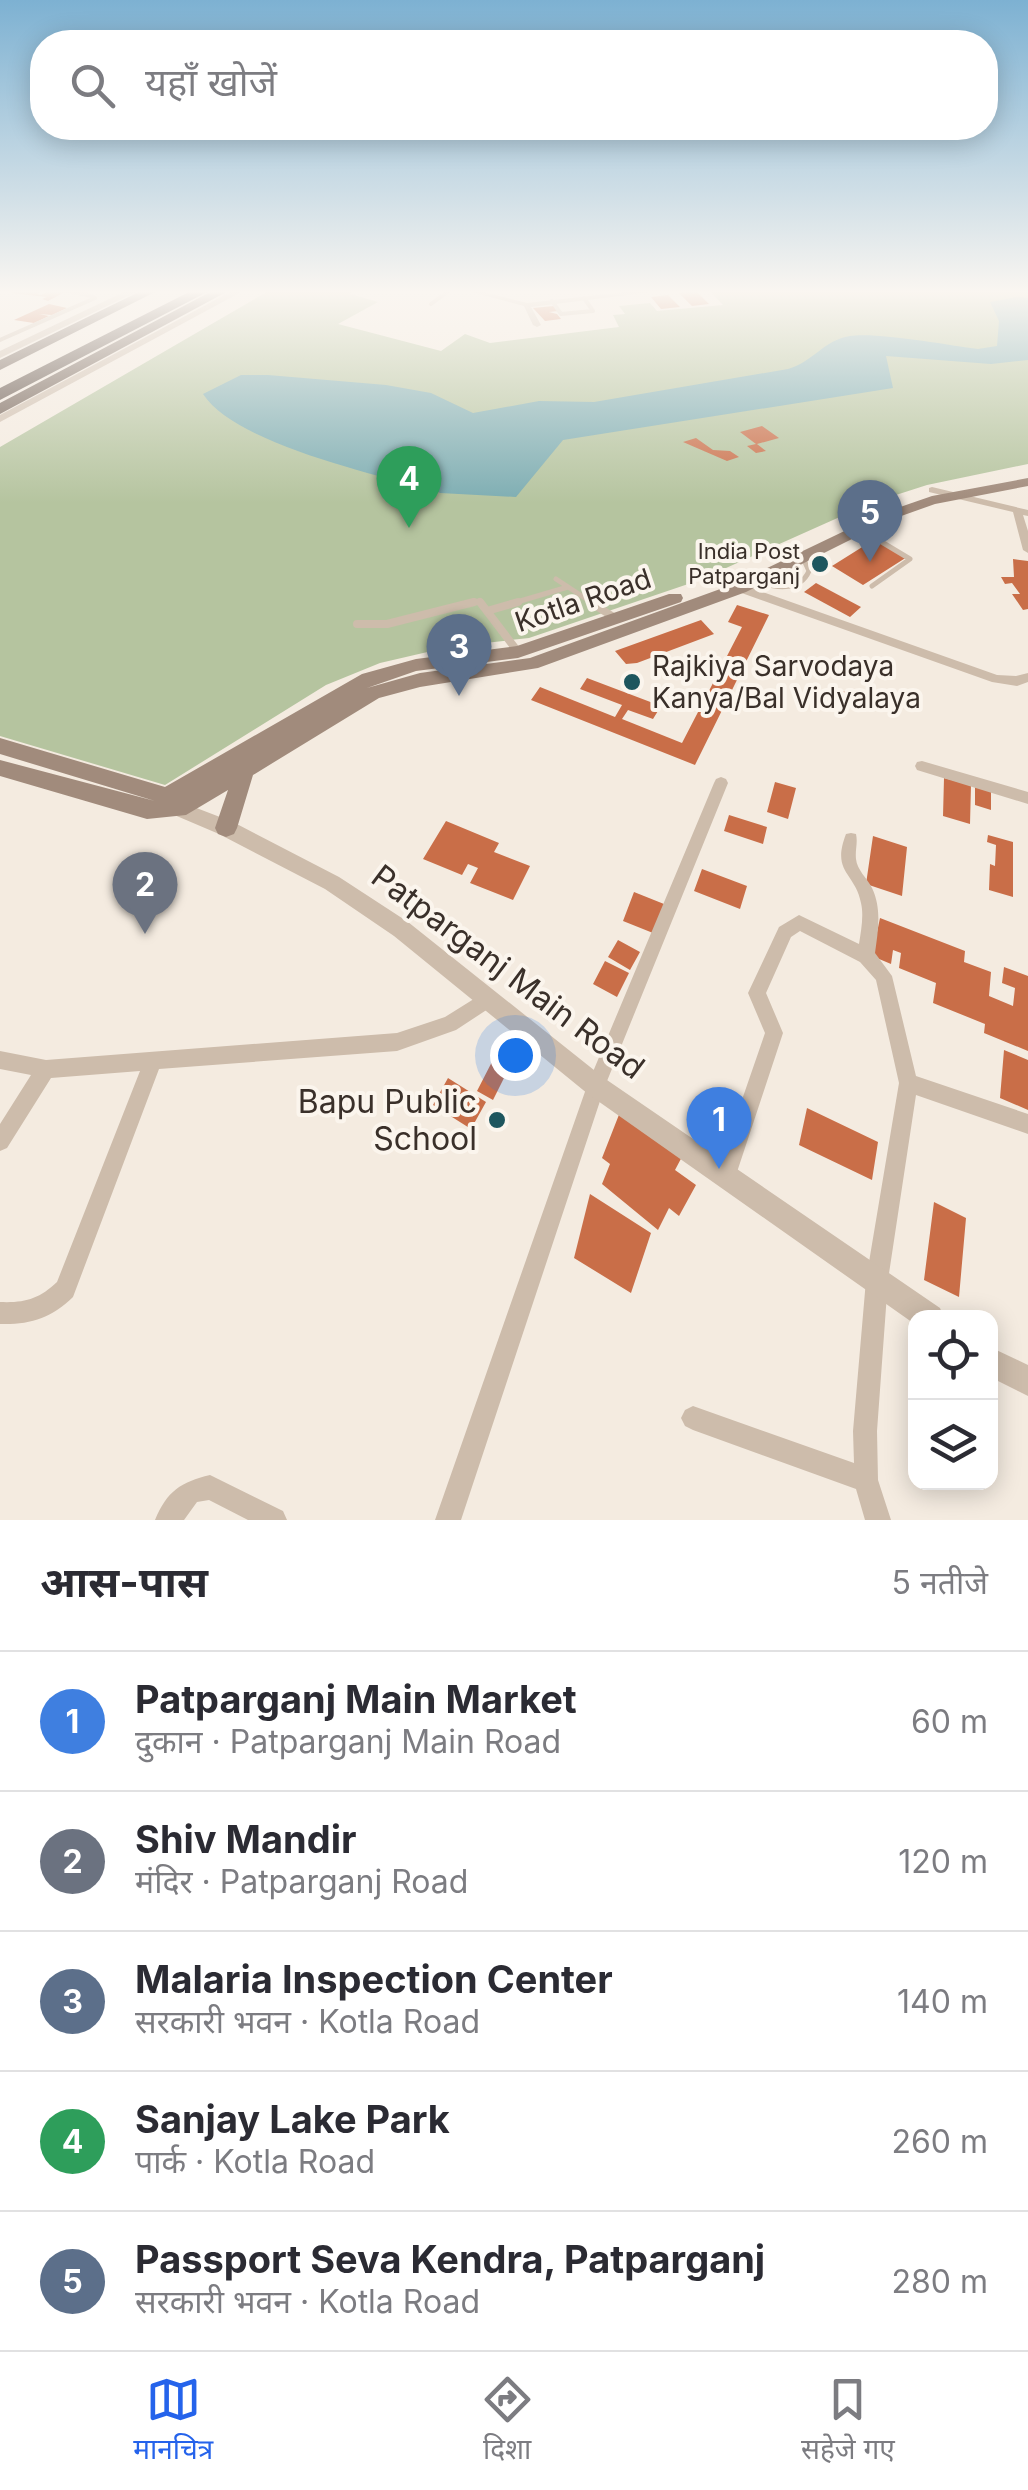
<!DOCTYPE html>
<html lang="hi">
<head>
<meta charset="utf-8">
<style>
	:root { --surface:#fff; --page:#f7f7f7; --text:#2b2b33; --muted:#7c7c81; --line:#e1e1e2; --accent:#2563eb }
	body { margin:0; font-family:Inter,"Noto Sans Devanagari",sans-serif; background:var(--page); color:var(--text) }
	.controls { position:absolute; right:30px; bottom:30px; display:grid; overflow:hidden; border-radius:20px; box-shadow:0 5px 25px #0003 }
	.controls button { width:90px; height:90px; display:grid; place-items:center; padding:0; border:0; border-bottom:2px solid var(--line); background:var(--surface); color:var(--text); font:50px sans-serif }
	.you { position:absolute; left:515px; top:1055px; width:35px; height:35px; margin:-25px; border:8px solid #fff; border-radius:50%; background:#1a73e8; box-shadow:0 0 0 15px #1a73e833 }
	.badge { display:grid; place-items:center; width:65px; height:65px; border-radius:50%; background:var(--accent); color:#fff; font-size:32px; font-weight:700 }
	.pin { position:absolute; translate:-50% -82px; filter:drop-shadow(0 2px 5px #0008) }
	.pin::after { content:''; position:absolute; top:52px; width:35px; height:30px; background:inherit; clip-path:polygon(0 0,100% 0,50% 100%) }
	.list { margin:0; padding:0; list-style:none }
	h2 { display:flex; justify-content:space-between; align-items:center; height:130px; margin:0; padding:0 40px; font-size:42px }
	h2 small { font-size:32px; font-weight:400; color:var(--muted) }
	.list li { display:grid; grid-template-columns:65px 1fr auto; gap:30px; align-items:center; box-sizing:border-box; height:140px; padding:0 40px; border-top:2px solid var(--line) }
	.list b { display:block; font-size:38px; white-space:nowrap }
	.list p { margin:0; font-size:32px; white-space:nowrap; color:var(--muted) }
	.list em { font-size:32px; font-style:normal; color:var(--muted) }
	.icon { flex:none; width:55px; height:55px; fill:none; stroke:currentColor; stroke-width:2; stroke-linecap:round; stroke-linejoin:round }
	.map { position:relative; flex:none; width:1028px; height:1520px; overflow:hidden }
	.search { position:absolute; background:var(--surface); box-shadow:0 5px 25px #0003; left:30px; right:30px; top:30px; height:110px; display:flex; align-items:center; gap:25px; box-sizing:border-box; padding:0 35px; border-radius:40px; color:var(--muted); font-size:38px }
	.sheet { height:830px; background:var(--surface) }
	nav { display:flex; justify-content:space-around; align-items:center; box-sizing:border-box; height:140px; border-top:2px solid var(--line); background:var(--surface); font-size:28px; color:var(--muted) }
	nav a { display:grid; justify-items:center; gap:5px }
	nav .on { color:var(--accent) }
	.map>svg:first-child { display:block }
	.green { fill:#b5c49f }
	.water { fill:#7dadb2 }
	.building { fill:#c96e48 }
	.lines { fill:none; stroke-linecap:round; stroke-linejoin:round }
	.service-far2 { stroke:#cdbcab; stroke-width:4 }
	.service-far1 { stroke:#cdbcab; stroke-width:5 }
	.service { stroke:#cdbcab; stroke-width:8 }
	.minor { fill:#cdbcab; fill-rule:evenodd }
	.tertiary { fill:#cdbcab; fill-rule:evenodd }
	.secondary { fill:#a18b7c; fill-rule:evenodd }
	.trunk { fill:#6c5a4e; fill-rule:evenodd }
	.motorway { fill:#5b4b41; fill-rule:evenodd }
	.poi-dot { fill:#1e565e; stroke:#fbf5ed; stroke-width:4 }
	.labels { text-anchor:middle; stroke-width:8; stroke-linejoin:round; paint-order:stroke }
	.far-poi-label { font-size:22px; fill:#3a302a; stroke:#fbf5ed; text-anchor:end }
	.street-label { font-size:28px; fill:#3a302a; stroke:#fbf5ed }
	.poi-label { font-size:28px; fill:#3a302a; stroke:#fbf5ed; text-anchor:start }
	.near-street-label { font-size:32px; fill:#3a302a; stroke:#fbf5ed }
	.near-poi-label { font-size:32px; fill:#3a302a; stroke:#fbf5ed; text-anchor:end }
</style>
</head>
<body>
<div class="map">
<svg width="1028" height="1520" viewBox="0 0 1028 1520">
	<rect width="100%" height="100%" fill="#f4ebe0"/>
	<!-- green -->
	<path class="green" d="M270,290h85l-5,4 28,8 -40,22 103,27 24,-17 25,9 129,-16 -6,-12 12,-1 -6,-8 31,-3 7,8 66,-6 -14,-15h319v174l-101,21 -56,18 -174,78 -168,57 -80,9 -69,16 -54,22 -161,100 -165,-49v-289z"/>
	<!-- water -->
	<path class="water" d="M1017,297l11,1v62l-37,4 -105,-8 7,32 -330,52 -47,57 -76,-4 -9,-6 -6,2c-57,-17 -190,-46 -222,-95l38,-19h27l118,10 45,8 42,20 66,-12 55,1 194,-33c25,-7 36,-29 62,-33 27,-4 97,9 128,13l19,-3 2,-25 -9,-19z"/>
	<!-- building -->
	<path class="building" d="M17,290h27l-7,4 4,1 10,-5 14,2 -17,9 -6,-2 5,-2 -36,-4z
		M696,291l13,13 -17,2 -13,-13z
		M668,295l12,12 -19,2 -10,-12z
		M49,304l18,4 -15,7 -13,-1 10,2 -15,7 -20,-3z
		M554,306l4,5 -9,1 8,2 4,5 -16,2 -12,-13z
		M762,426l17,12 -22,6 9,7 -10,2 -9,-7 9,-2 -16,-12z
		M696,438l17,12 17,1 9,6 -12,4 -44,-19z
		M875,539l32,18 -44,28 -31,-19z
		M1013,559l15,2v48l-5,1 -11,-16h8l-8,-11 -7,1 -4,-7h13z
		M816,583l45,24 -11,10 -46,-25z
		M737,605l32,10 -74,150 -164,-65 9,-13 75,30 7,-12 -42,-16 7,-11 74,28 -8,13 -25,-9 -6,9 60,24 60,-116 -14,-5z
		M701,620l13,14 -77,29 -11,1 -11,-13z
		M832,689l40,8 -1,9 -40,-8z
		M944,778l27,7 -1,39 -27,-8z
		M775,782l21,6 -8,31 -21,-7z
		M975,787l16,4v19l-16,-5z
		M729,815l38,12 -4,17 -39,-13z
		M446,821l53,22 -5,9 36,14 -17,34 -43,-17 8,-15 -10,-4 -6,11 -39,-16z
		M988,835l25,7v55l-24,-7 1,-26 5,2 1,-21 -9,-3z
		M873,836l34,11 -5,49 -36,-12z
		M702,869l45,17 -7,23 -46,-18z
		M634,892l35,14 -11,29 -35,-14z
		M880,918l85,33 -1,11 27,10 -2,24 24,10 2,-18 -13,-5 2,-16 24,9v75l-44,-18 1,-9 -52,-21 3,-20 -37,-15 2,-15 -8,-3 -2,14 -19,-8z
		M618,940l22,12 -10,18 -22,-13z
		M605,961l24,12 -12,24 -24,-13z
		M1004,1050l24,10v50l-28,-12z
		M496,1054l16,8 -19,38 -16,-9z
		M448,1078l38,24 -15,27 -38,-24z
		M622,1107l62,46 -9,17 21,15 -17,31 -10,-8 -11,22 -56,-46 8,-20 -8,-6z
		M807,1108l71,34 -6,38 -73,-35z
		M590,1194l61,39 -20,60 -57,-35z
		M934,1202l32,16 -7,79 -35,-17z"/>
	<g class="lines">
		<!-- service-far2 -->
		<path class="service-far2" d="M64,290l28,6
			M552,301l9,13 32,-3 -9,-13
			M431,304l19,-14
			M0,340l95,-42 -3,-2"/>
		<!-- service-far1 -->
		<path class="service-far1" d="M860,529l50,30 -38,27
			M556,579l38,25
			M756,581c18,7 44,11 53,-10l-6,-13
			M461,604l18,-3 2,3
			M510,604l58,-17"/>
		<!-- service -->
		<path class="service" d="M480,602l38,50
			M590,602l25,16
			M487,611l31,-9
			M357,624h30l87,-22"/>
		<!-- minor -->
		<path class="minor" d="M464,290h12l51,13 116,-13h25l-137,17 10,18 -4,2 -4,-2 -9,-19z
			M932,487l96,23v6l-5,-1 5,16v22l-5,-3 -10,-38 -84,-20v-4z
			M740,584l257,91 19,1 12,-3v9l-11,4 -25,-4 -256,-91 -2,-3z
			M922,761l106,31v12l-111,-34 -2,-4 2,-4z
			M721,777l5,2 2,4 -123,303 -144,434h-26l152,-434 127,-303 2,-4z
			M851,833l5,1c2,9 -1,16 0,25 1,11 11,19 16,29 10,21 6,43 3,65l17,23 24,100 112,38v20l-112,-39 -28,185 -11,151 1,49 13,40h-26l-9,-31 -163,-59 -8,-4 -4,-8 4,-8 8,-4 161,57 -1,-32 13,-151 33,-197 -23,-103 -16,-18 -60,-31 -9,6 -25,56 17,40 -47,142 -3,7 -7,3 -7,-3 -3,-7 49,-142 -17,-40 31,-66 20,-12 60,29c2,-13 5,-28 2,-41 -6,-31 -30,-30 -15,-69z
			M485,992l6,3 3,6 -3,6 -35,23 -59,21 -238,18 -86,228c-21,21 -44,28 -73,27v-22c25,1 39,-3 57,-20l83,-211 -89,7 -44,70 -7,3v-27l31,-49 -31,-6v-18l46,9 351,-27 48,-16z
			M210,1475l73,36 4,9h-39l-39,-20 -12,2 -13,18h-29c12,-29 26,-38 55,-45z"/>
		<!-- tertiary -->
		<path class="tertiary" d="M128,290h12l-140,68v-7z
			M234,290h11l-245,132v-7z
			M172,794l14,10 47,18 106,55 69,45 196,156 336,230 4,10h-28v7l-328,-231 -194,-158 -69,-47 -106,-55 -47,-20 -9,-12 3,-5z
			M990,1347l38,18v31l-38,-19z"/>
		<!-- secondary -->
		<path class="secondary" d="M1028,478v8l-93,18 -45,16 -144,72 -208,76 -118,19 -41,11 -126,77 -16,53 -3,6 -8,3 -8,-3 -3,-6 13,-38 -42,25 -39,4 -147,-43v-16l155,41 -155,-47v-16l165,49 197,-113 54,-15 101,-13 152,-52h12l2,4 -2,4 -163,56 -102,13 -49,17 53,-15 110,-15 204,-74 146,-70 52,-18z"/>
		<!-- trunk -->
		<path class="trunk" d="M143,290h16l-159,80v-10z
			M214,290h16l-230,124v-11z"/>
		<!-- motorway -->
		<path class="motorway" d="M193,290h18l-211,110v-12z"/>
	</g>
	<!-- sky -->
	<linearGradient id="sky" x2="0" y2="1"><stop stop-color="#7db1d2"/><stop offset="0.58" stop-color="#faf6f1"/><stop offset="1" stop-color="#faf6f1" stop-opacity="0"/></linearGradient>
	<rect width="1028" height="503" fill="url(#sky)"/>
	<!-- markers -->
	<g class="poi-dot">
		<circle cx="820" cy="564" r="10"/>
		<circle cx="632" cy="682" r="10"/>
		<circle cx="497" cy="1120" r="10"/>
	</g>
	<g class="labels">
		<!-- far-poi labels -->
		<g class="far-poi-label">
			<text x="800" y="559">India Post<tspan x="800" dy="25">Patparganj</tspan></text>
		</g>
		<!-- street labels -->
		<g class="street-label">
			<text transform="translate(583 600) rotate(-19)" y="10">Kotla Road</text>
		</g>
		<!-- poi labels -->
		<g class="poi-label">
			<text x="652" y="676">Rajkiya Sarvodaya<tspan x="652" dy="32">Kanya/Bal Vidyalaya</tspan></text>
		</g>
		<!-- near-street labels -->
		<g class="near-street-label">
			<text transform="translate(508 972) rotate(37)" y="11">Patparganj Main Road</text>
		</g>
		<!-- near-poi labels -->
		<g class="near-poi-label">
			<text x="477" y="1113">Bapu Public<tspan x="477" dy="37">School</tspan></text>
		</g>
	</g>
</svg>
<div class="controls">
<button><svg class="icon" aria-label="locate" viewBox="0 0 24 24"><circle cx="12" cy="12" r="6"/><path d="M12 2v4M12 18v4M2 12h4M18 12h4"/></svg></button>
<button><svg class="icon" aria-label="layers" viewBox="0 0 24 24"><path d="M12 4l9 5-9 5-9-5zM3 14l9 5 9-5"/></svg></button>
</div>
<div class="you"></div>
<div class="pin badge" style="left:719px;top:1169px;background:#3f7fe0">1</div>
<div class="pin badge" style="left:145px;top:934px;background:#6b7280">2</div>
<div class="pin badge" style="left:459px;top:696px;background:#5c6f8a">3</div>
<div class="pin badge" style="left:409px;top:528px;background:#2e9e5b">4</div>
<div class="pin badge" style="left:870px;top:562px;background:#5c6f8a">5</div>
<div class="search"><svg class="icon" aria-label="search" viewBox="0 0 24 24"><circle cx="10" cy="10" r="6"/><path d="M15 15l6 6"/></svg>यहाँ खोजें</div>
</div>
<section class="sheet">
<h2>आस-पास<small>5 नतीजे</small></h2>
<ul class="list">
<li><span class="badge" style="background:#3f7fe0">1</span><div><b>Patparganj Main Market</b><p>दुकान · Patparganj Main Road</p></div><em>60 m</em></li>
<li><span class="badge" style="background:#6b7280">2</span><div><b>Shiv Mandir</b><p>मंदिर · Patparganj Road</p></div><em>120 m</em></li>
<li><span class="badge" style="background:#5c6f8a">3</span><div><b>Malaria Inspection Center</b><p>सरकारी भवन · Kotla Road</p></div><em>140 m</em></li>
<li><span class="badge" style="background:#2e9e5b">4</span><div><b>Sanjay Lake Park</b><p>पार्क · Kotla Road</p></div><em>260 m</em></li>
<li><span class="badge" style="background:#5c6f8a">5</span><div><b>Passport Seva Kendra, Patparganj</b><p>सरकारी भवन · Kotla Road</p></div><em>280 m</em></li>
</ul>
</section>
<nav>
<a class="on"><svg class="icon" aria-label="map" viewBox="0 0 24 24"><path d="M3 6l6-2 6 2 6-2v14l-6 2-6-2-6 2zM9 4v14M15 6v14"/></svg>मानचित्र</a>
<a><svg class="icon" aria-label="directions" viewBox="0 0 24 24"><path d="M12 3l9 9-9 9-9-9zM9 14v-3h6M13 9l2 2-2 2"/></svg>दिशा</a>
<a><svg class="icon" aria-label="saved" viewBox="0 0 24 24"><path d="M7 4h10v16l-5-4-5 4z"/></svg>सहेजे गए</a>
</nav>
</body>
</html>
